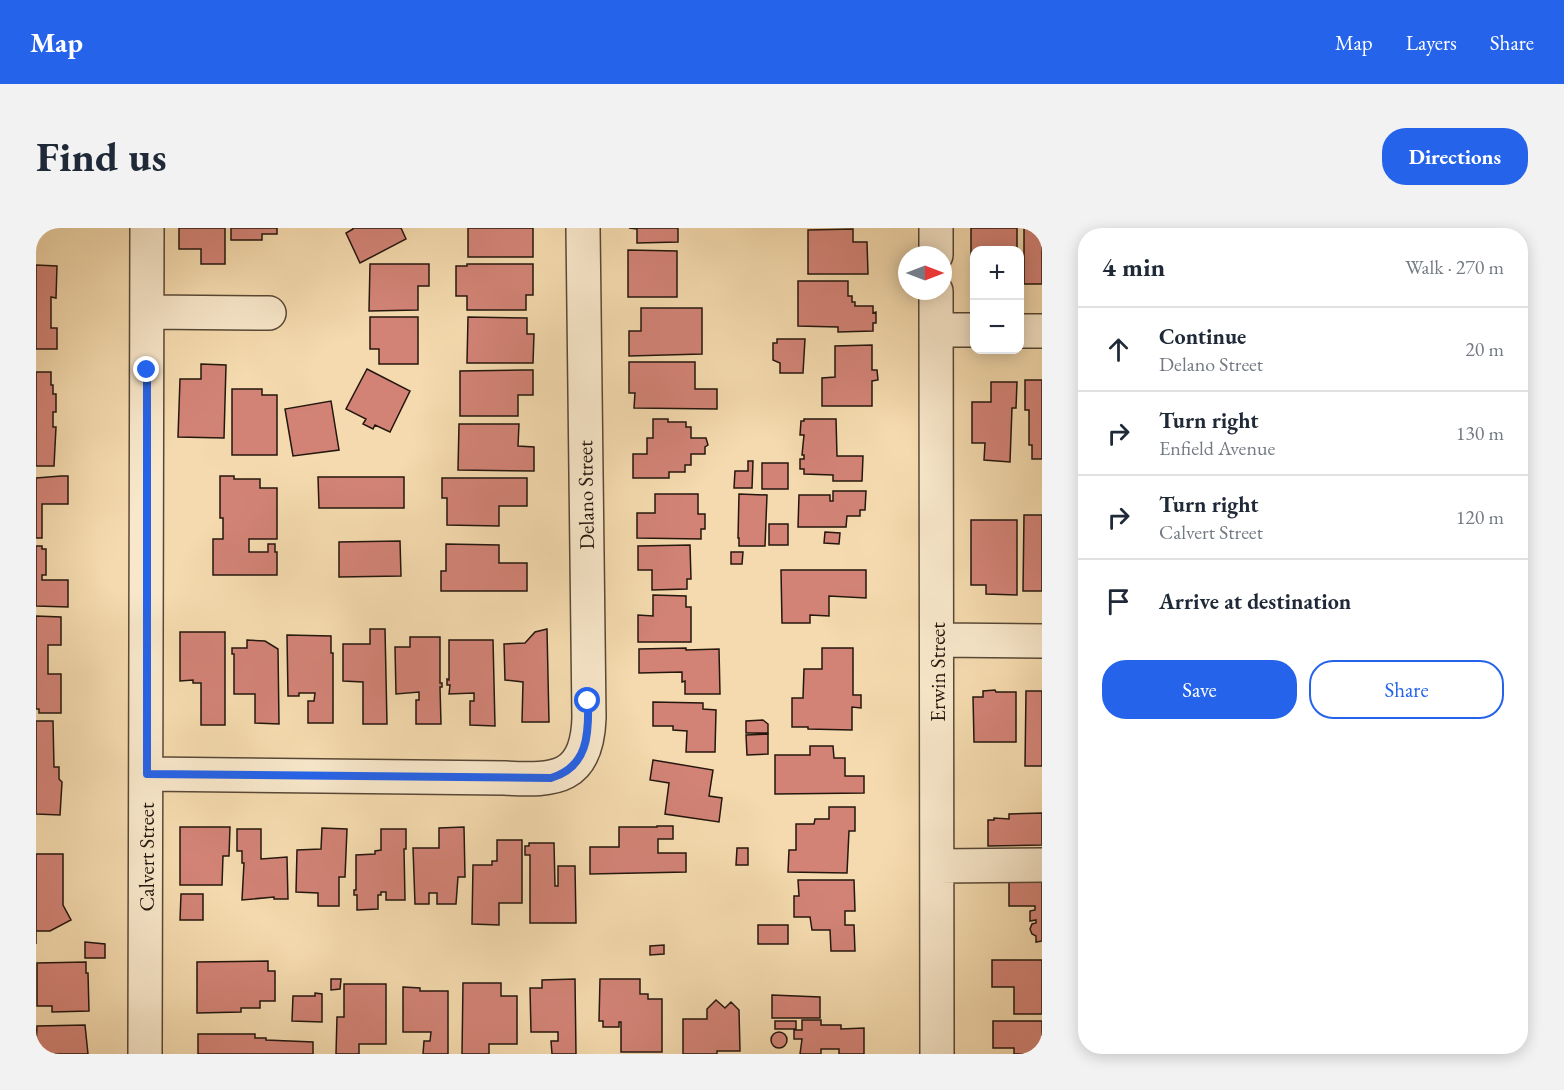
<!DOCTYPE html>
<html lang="en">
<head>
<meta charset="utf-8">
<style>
	:root { --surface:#fff; --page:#f2f2f3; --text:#1f2937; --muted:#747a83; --line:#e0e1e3; --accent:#2563eb }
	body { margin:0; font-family:"EB Garamond",serif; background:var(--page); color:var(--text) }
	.controls { position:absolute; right:18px; top:18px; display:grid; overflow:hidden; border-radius:12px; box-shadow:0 3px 15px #0003 }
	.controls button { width:54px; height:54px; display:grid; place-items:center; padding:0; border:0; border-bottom:2px solid var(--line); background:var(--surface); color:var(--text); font:30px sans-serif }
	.compass { position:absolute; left:862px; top:18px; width:54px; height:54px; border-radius:50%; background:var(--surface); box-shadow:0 3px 15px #0003; rotate:90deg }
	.stop { position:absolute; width:18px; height:18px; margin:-14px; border:4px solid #2563eb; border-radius:50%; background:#fff }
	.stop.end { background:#2563eb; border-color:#fff; box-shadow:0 2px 6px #0008 }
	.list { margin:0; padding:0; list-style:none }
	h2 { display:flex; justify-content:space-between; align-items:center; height:78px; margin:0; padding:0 24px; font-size:26px }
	h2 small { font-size:20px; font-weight:400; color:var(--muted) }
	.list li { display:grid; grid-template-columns:39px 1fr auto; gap:18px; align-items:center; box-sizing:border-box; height:84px; padding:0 24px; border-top:2px solid var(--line) }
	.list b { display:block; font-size:22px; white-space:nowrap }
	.list p { margin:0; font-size:20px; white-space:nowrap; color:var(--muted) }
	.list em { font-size:20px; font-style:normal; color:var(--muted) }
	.actions { display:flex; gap:12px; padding:18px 24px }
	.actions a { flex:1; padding:14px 0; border:2px solid var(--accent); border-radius:24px; text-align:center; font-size:21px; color:var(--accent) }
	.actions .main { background:var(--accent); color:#fff }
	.icon { flex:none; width:33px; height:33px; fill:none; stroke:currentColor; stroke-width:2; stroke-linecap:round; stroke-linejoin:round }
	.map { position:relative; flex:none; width:1006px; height:826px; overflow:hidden; border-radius:24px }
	header { display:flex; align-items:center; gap:36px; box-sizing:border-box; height:84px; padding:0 30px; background:var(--accent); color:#fff }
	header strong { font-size:28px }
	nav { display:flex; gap:33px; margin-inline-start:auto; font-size:21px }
	.intro { display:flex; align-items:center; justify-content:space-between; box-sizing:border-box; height:144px; padding:0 36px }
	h1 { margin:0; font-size:42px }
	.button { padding:15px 27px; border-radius:24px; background:var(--accent); color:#fff; font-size:21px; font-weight:700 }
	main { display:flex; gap:36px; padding:0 36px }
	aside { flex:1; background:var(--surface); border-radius:24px; box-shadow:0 3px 15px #0003 }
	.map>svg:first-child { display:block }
	.building { fill:#d28376; stroke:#24170e; stroke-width:1.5 }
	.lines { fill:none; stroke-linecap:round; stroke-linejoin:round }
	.minor-casing { stroke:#584836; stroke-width:36 }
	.minor { stroke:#f8e7ca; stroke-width:33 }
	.route { stroke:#2563eb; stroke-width:8 }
	.labels { text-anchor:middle; stroke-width:4.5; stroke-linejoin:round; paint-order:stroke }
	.street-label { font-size:21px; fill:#24170e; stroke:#f8e7ca }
</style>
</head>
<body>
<header>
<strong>Map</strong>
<nav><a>Map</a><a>Layers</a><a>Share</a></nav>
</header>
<div class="intro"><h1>Find us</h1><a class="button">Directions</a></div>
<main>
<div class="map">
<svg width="1006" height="826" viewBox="0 0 1006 826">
	<rect width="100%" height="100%" fill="#f4daae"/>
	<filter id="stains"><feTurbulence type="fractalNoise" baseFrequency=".00333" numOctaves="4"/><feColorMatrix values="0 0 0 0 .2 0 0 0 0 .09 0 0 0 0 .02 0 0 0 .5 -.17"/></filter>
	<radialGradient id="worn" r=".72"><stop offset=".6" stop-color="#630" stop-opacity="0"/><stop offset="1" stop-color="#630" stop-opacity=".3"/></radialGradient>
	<!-- building -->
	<path class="building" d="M143,0h46v36h-24v-15h-22z
		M195,0h46v6h-15v6h-31z
		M317,0h48l5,11 -46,24 -14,-30 7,-4z
		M432,0h65v29h-65z
		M593,0h49v14l-41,1v-14z
		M935,0h46v22h-42v13h-4z
		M988,0h18v56h-18z
		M817,1v13h14l1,32h-60v-44z
		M592,22l49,1v46h-49z
		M334,36h59v22h-11v24l-49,1z
		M431,36h66v31h-7v15h-59v-14h-11v-30h11z
		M0,37l21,1 -1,32 -5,-1v31h6v21h-21z
		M762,53h50v15h4v6h3v4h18v7l3,-1v11h-3v8l-35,1v-5l-40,-1z
		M605,80h61v46l-73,2v-25h12z
		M334,89h48v47h-39v-15h-9z
		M432,89l59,1v16h7l-1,29h-66z
		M741,111h28l-2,34h-23v-10l-7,-3v-17h4z
		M836,117v25h5l1,10 -6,1v25h-50v-28l13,-1v-31z
		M593,134h66v27h22v20l-83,-1 1,-15h-6z
		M165,136l25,1 -2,73 -46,-1 2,-58h21z
		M331,141l43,22 -20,41 -15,-7 -2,4 -10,-5 3,-5 -20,-10z
		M488,142h9v25h-15v21h-58v-45z
		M0,144h15v13h2v9h3v18h-3v15h3l-2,39h-18z
		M989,152h17v79h-10v-14h-3v-35h-4z
		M955,154h26l-1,26h-4l-2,54 -26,-2 1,-17h-13v-41h19z
		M196,161h30v6h15v60h-45z
		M295,173l8,49 -46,6 -8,-47z
		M617,191h15v3h18v5h5v11h15l2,7 -3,2v7h-14v11h-6v7h-16v6h-36v-24h14v-16h6z
		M768,191h32l1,37h26l-1,25h-29v-6l-29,-1v-5h-4v-10h4v-4h-2l2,-20h-4l1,-14h3z
		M423,196h60l-1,22 16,1v24l-76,-1z
		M712,233h5l-1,27h-18l1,-17h13z
		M726,235h26v26h-26z
		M25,248h7v28h-26v34h-6v-60z
		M184,248h14v3h26v9h17v51h-28v13h19v-8h7v8h2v23h-64v-36h10v-21h-3z
		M282,249h86v31h-85z
		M406,250h85v28h-28v20l-52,-1v-27h-5z
		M797,263h33l-1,19h-5v6h-13l-1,11h-48l1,-32h31v6h3z
		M619,266h43v20h7v15h-4v10l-64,-1v-25h18z
		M703,266l28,1 -2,51h-26v-8h-1z
		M988,287h18v76h-19z
		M935,292h46v75l-31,-1v-9h-15z
		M733,296h19v21h-19z
		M789,304l15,1 -1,11 -15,-1z
		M364,313l1,35 -62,1v-35z
		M410,316l53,1v18h28v28h-86v-20h5z
		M654,317l1,34h-4v10l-35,1v-20h-14v-24z
		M0,318h6v3h4v26h-4v5h26v27l-32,-1z
		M695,324h12l-1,12h-11z
		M745,342h85v28l-37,-2v20l-19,-1v8h-28z
		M617,367l33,1v11h5v35h-53v-27l15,1z
		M0,388l25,1v28h-13v29h13v39h-22v-4h-3z
		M334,401h15l2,95h-24v-42l-20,-1v-37h27z
		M511,401l2,93h-27l1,-40 -18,-2 -1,-36 21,-1 10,-11z
		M144,404h45v93h-24v-42h-8v-3l-13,1z
		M251,407l44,1v17h2v70h-25v-22h6l1,-8h-16v3h-11z
		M374,409h30v46h2v4h-2l1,37h-25v-24h3v-8l-23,2 -1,-47h15z
		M211,412l18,1 13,8 1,75 -24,-1v-29h-21v-40h-2v-6h15z
		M413,412h44l2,86 -25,-1v-24h4v-8l-25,1 1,-9h-3v-6l2,1z
		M650,420v2l33,-1 1,45h-35v-13l-3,1v-10l-43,1v-24z
		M786,420h31v47h8v13l-9,-1v23l-44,-1v-2h-16v-29h11l1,-29h18z
		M959,462l1,2h20v50h-42l-1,-45h10v-6z
		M990,463h16v75h-17z
		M617,474l50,1v6l13,1 -1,42h-29l1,-21 -14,-1v-4h-20z
		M727,492l5,4v9h-22v-12z
		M0,493h17l1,46h5v12l3,3 -2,33 -24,-1z
		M732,506v20l-21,1 -1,-20z
		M774,518h23l1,12h11v18h19v17l-89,1v-39h35z
		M617,532l60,10 -4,26 13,2 -3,24 -54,-8 4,-31 -19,-3z
		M793,579h26v24h-6l-2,42 -59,-1 1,-22h7v-26h18l1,-5h14z
		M1006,585v32l-54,1v-26h6v-2l15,1v-5z
		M621,598h16v13h-15v14h28v19l-96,2v-27h29v-20h38z
		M144,599h50l-1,29h-6l-1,29h-42z
		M428,599l1,50h-7l-2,27h-19v-11h-8v11h-14l-2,-56h26v-20z
		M286,600l25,1 -2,48h-6v29h-21v-13l-22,-1 1,-42 24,-1z
		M201,601h24v30l26,-2 1,42h-14v-2l-32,3 2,-37h-2v-12h-5z
		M345,601h25v20h-2l1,51h-19v-8h-5v3h-3v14l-21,1v-15h-3v-5h2v-35l19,-1v-3l6,-1z
		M461,612h25v63h-23v22l-27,-1 1,-59h19v-4h5z
		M493,615h25l1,43h3v-20h17l1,57h-46v-68h-5v-9h4z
		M701,620h11v17h-12z
		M0,626h27v51l8,15 -21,11h-14v13z
		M762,652h56l1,31h-10v14h9l1,26h-24l-1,-21h-18l-2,-13h-16v-21h5z
		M973,654h33v59l-6,1v-6l-4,-2 -2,-5 2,-5 4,-1v-3l-6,1v-10l5,-1v-4h-26z
		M145,666h22v26h-23z
		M722,697h30v19h-30z
		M49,714l20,2v14h-20z
		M628,717v9l-14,1v-9z
		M956,732h50v54h-28v-27h-22z
		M232,733v10h7v30h-15v7h-19v4l-44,1v-51z
		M50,734v11h2l1,38 -37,1v-6h-15v-43z
		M295,751h10l-1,10 -9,1z
		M539,751l1,75h-24l-1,-13h7v-9h-27l-1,-44h12v-8z
		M564,751h40v15h8v5h14v53h-41v-30h-2v5h-16v-6h-4z
		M427,755h38v13h16v48h-28v10h-27z
		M308,756h42v60h-27v10h-23l1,-37h7z
		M367,759l17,1v3h28v63h-25l1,-13h6l1,-9h-28z
		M279,765l7,1v28l-30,-1 1,-25h22z
		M736,767l48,2v21h-48z
		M680,772l9,8 6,-6 8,8 1,41h-23v3h-34v-35h24v-10z
		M766,792h19v5h20v4l23,-1v26h-25v-5h-18v5h-21l2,-15h-8v-9h8z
		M739,793h21v8h-21z
		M957,793h49v33h-28v-6h-21z
		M49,797l3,29h-50v-8h-2l1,-20z
		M735 812a8 8 0 1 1 16 0a8 8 0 1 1-16 0Z
		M162,806h57v4h11v2l47,2v12h-115z"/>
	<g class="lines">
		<!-- minor casing -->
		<g class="minor-casing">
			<path id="minor" d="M900,0v27
				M900,63l1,763
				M111,84l122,1
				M900,102h39
				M984,103h22
				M902,412l104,1
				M111,546l358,4c51,3 82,1 84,-60l-6,-490
				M902,638l104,-1
				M109,826l2,-826"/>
		</g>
		<!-- minor -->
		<use href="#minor" class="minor"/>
	</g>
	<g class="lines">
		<!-- route -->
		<path class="route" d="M111,142v404l404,4c37,-11 38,-44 37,-77"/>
	</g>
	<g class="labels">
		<!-- street labels -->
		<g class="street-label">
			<text transform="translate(550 267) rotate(-91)" y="7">Delano Street</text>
			<text transform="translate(902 444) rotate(-90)" y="7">Erwin Street</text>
			<text transform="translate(111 629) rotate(-90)" y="7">Calvert Street</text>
		</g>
	</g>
	<rect width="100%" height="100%" filter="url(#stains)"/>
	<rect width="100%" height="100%" fill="url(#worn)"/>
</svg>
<div class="controls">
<button>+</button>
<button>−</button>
</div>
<svg class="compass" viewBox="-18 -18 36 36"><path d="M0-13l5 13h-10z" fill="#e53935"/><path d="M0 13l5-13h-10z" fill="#747a83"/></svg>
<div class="stop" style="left:552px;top:473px"></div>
<div class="stop end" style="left:111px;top:142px"></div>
</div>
<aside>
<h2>4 min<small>Walk · 270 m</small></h2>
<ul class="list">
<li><svg class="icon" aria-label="ahead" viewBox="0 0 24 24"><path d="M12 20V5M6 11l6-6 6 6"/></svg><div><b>Continue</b><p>Delano Street</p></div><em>20 m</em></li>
<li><svg class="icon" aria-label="right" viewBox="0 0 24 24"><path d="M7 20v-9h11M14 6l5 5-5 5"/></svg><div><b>Turn right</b><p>Enfield Avenue</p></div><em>130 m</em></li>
<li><svg class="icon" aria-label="right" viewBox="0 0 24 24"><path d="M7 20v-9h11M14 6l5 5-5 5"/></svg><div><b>Turn right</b><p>Calvert Street</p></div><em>120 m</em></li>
<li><svg class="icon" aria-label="arrive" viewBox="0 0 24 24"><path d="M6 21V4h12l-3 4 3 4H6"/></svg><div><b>Arrive at destination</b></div></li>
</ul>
<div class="actions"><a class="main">Save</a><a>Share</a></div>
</aside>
</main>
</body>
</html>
